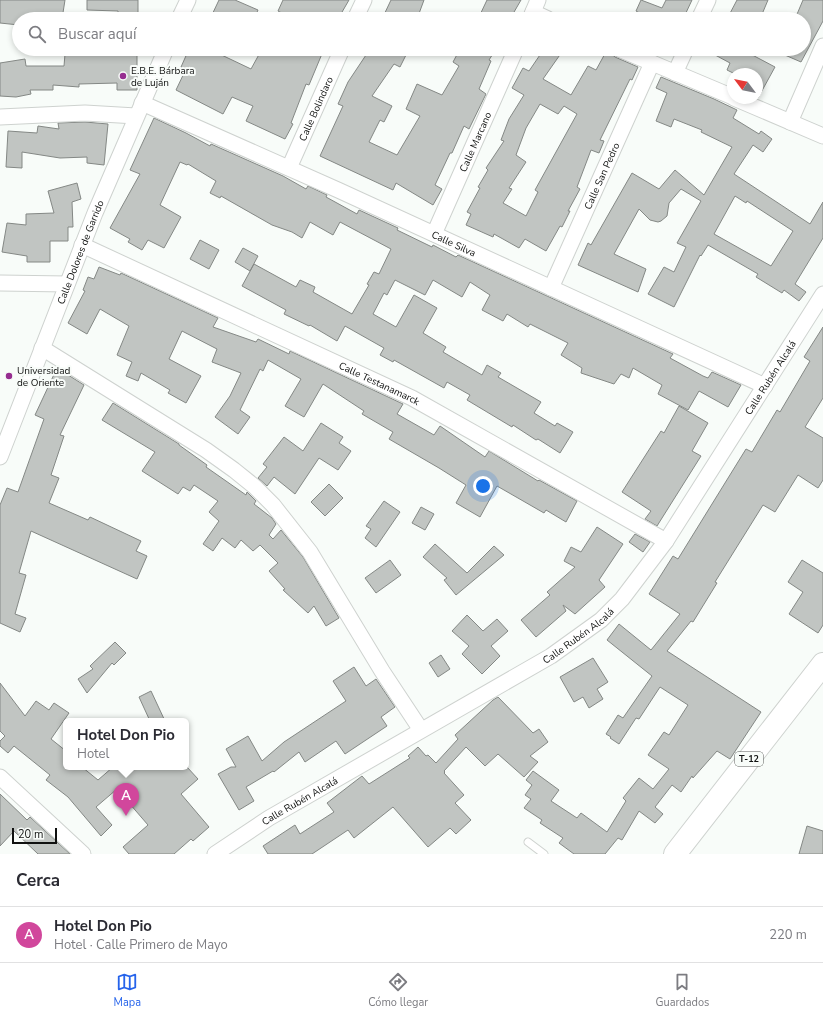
<!DOCTYPE html>
<html lang="es">
<head>
<meta charset="utf-8">
<style>
	:root { --surface:#fff; --page:#f2f2f3; --text:#2b2b33; --muted:#7c7c81; --line:#e1e1e2; --accent:#2563eb }
	body { margin:0; font-family:"Nunito Sans",sans-serif; background:var(--page); color:var(--text) }
	.compass { position:absolute; left:727px; top:68px; width:36px; height:36px; border-radius:50%; background:var(--surface); box-shadow:0 2px 6px #0003; rotate:302deg }
	.scale { position:absolute; left:12px; bottom:10px; width:45px; box-sizing:border-box; padding-left:4px; border:2px solid #101110; border-top:0; font-size:11px; line-height:14px; white-space:nowrap; color:#101110; -webkit-text-stroke:3px #f8fcf9; paint-order:stroke }
	.you { position:absolute; left:483px; top:486px; width:14px; height:14px; margin:-10px; border:3px solid #fff; border-radius:50%; background:#1a73e8; box-shadow:0 0 0 6px #1a73e833 }
	.badge { display:grid; place-items:center; width:26px; height:26px; border-radius:50%; background:var(--accent); color:#fff; font-size:13px; font-weight:700 }
	.pin { position:absolute; translate:-50% -33px; filter:drop-shadow(0 1px 2px #0008) }
	.pin::after { content:''; position:absolute; top:21px; width:14px; height:12px; background:inherit; clip-path:polygon(0 0,100% 0,50% 100%) }
	.popup { position:absolute; left:63px; top:718px; width:126px; height:52px; box-sizing:border-box; display:grid; place-content:center; border-radius:6px; background:var(--surface); filter:drop-shadow(0 1px 3px #0005); font-size:13px; white-space:nowrap; color:var(--muted) }
	.popup b { font-size:15px; color:var(--text) }
	.popup::after { content:''; position:absolute; left:50%; top:100%; margin-left:-8px; border:8px solid transparent; border-top-color:var(--surface) }
	.list { margin:0; padding:0; list-style:none }
	h2 { display:flex; justify-content:space-between; align-items:center; height:52px; margin:0; padding:0 16px; font-size:17px }
	h2 small { font-size:13px; font-weight:400; color:var(--muted) }
	.list li { display:grid; grid-template-columns:26px 1fr auto; gap:12px; align-items:center; box-sizing:border-box; height:56px; padding:0 16px; border-top:1px solid var(--line) }
	.list b { display:block; font-size:15px; white-space:nowrap }
	.list p { margin:0; font-size:13px; white-space:nowrap; color:var(--muted) }
	.list em { font-size:13px; font-style:normal; color:var(--muted) }
	.icon { flex:none; width:22px; height:22px; fill:none; stroke:currentColor; stroke-width:2; stroke-linecap:round; stroke-linejoin:round }
	.map { position:relative; flex:none; width:823px; height:854px; overflow:hidden }
	.search { position:absolute; background:var(--surface); box-shadow:0 2px 6px #0003; left:12px; right:12px; top:12px; height:44px; display:flex; align-items:center; gap:10px; box-sizing:border-box; padding:0 14px; border-radius:22px; color:var(--muted); font-size:15px }
	.sheet { height:108px; background:var(--surface) }
	nav { display:flex; justify-content:space-around; align-items:center; box-sizing:border-box; height:56px; border-top:1px solid var(--line); background:var(--surface); font-size:11px; color:var(--muted) }
	nav a { display:grid; justify-items:center; gap:2px }
	nav .on { color:var(--accent) }
	.map>svg:first-child { display:block }
	.building { fill:#c1c5c2; stroke:#848885; fill-rule:evenodd }
	.lines { fill:none; stroke-linecap:round; stroke-linejoin:round }
	.service-casing { stroke:#ced2cf; stroke-width:9 }
	.minor-casing { stroke:#ced2cf; stroke-width:17 }
	.trunk-casing { stroke:#ced2cf; stroke-width:24 }
	.service { stroke:#fff; stroke-width:7 }
	.minor { stroke:#fff; stroke-width:15 }
	.trunk { stroke:#fff; stroke-width:22 }
	.poi-dot { fill:#962d90; stroke:#f8fcf9; stroke-width:1.5 }
	.labels { text-anchor:middle; stroke-width:4; stroke-linejoin:round; paint-order:stroke }
	.shield { fill:#f8fcf9; stroke:#565856; stroke-width:1 }
	.shield-label { font-size:9px; font-weight:bold; fill:#101110 }
	.poi-label { font-size:10px; fill:#101110; stroke:#f8fcf9; text-anchor:start }
	.street-label { font-size:10px; fill:#101110; stroke:#f8fcf9 }
</style>
</head>
<body>
<div class="map">
<svg width="823" height="854" viewBox="0 0 823 854">
	<rect width="100%" height="100%" fill="#f8fcf9"/>
	<!-- building -->
	<path class="building" d="M0,0h65l-3,19h-43v6l-19,-2z
		M87,0h51v19h-20v-8l-31,-1z
		M219,0h16l23,10 -4,9h-44z
		M283,0h66l-11,19h-45l-15,-8z
		M391,0h33l-7,19h-35z
		M487,0h34l-11,19h-32z
		M641,0l21,8 4,-8h26l-8,17 3,2h-47l3,-4 -7,-4z
		M737,0h31l-8,19h-33z
		M803,0h20v21l-22,41 -30,-13h33v-30h-9z
		M85,49h52v41h-20v-7l-38,1v3l-26,-2v5h-23l1,4 -15,3 -16,-1v-33l25,-4 1,7h38l1,-12 20,1z
		M189,49h20l42,20 11,-20h62l-15,36 -3,-1 -15,39 2,1 -8,15 -39,-18 7,-15 -21,-9 -9,17 -47,-24 10,-21 -5,-2z
		M370,49h39l-9,18 -6,-3 -22,32 20,10 -8,16 -4,-2 -11,22 28,13 23,-39 -14,-7 11,-25 25,11 17,-29 -6,-4 7,-13h36l-7,11 2,1 -12,28 7,5 -17,35 -5,-3 -12,27h-2l-15,32 7,4 -9,16 -37,-22 -3,7 -73,-34 23,-50 -5,-2 10,-22z
		M544,49h20l-21,30 28,16 17,-29 8,4 11,-20 8,7 23,10 -6,13 -2,-1 -30,61 4,1 -5,12 -8,-3 -14,37 3,2 -12,22h2l-8,16 -2,-1 -14,25 -21,-12 -6,9 -25,-14 -1,3 -27,-12 5,-11 -4,-2 13,-24 -2,-1 10,-17 -2,-2 18,-27 -3,-1 8,-21 15,-24 -12,-7 11,-20 6,3zM540,104l18,10 6,-8 13,8 -42,76 3,2 -12,24 -23,-13 9,-14 -3,-1 17,-26 -10,-7 10,-27z
		M704,49h37l34,18 -17,31 -1,-24h-22l-8,-4 3,-7z
		M661,77l53,22 23,11 -4,8 26,16 2,-3 11,8 -9,13 -10,-7 -19,29 76,50 13,-22v36l-28,46 11,8 -7,9 -15,-11 -2,3 -26,-16 2,-3 -50,-29 -7,11 -1,-1 -26,52 -26,-13 16,-27 10,5 12,-25 -9,-4 24,-42 -20,-12 -12,14 -2,13 -6,5 -3,1 -8,-2 -11,-11 -25,45 32,15 -8,23 -60,-27 10,-22 3,2 41,-72 27,16 16,-19 29,25 28,-48 -31,-15 1,-2 -28,-11 -3,8 -15,-6 11,-28 -11,-5zM735,196l11,7 1,-2 46,30 -22,35 -57,-32z
		M154,118l32,15 24,13 1,-2 72,32 23,13 2,-3 19,9 -1,2 31,17 2,-4 39,18 -1,2 35,17 1,-2 23,12 2,-2 215,99 -3,4 33,18 5,2 4,-6 29,13 -13,22 -29,-16 -11,19 -30,-16 4,-9 -29,-17 -4,10 -8,-4 -7,10 -33,-11 1,-5 -21,-13 7,-12 -38,-19 -2,3 -21,-13 -4,7 -21,-11 8,-15 -20,-13 -8,15 -29,-17 -8,15 -30,-15 -8,15 -3,-2 -11,21 23,13 18,-32 23,13 -14,25 23,14 -3,5 39,23 5,-10 14,8 -3,4 43,25 -7,11 21,13 2,-3 16,9 -13,21 -22,-14 -2,1 -23,-15 -1,2 -45,-27 3,-5 -23,-13 -3,6 -50,-28 -1,2 -13,-7 4,-7 -39,-22 -8,15 -27,-16 -1,1 -25,-12 2,-4 -44,-24 12,-22 42,23 4,-7 15,7 -2,5 39,22 17,-29 -2,-1 7,-12 5,2 12,-25 -51,-27 -7,13 -23,-13 -8,16 -10,-6 -20,-7 -51,-29 -1,2 -10,-5 6,-12 -28,-17 -1,1 -7,-3 -20,43 21,12 -17,31 -16,-8 -6,10 -14,-8 2,-3 -20,-11 30,-54 -10,-4z
		M85,122l23,2 -4,41 -17,-2v-6l-27,1 -38,-6v16l-16,-1 2,-36 29,2 1,-7 21,3 -1,-6z
		M77,183l4,16 -9,3 1,25h-5v14h-18v21h-23v-6l-25,-4 5,-29 19,2v-11l28,-1 -6,-22z
		M200,240l19,10 -10,19 -19,-10z
		M243,248l15,8 -8,15 -15,-9z
		M99,267l21,8 1,-2 97,45 -5,9 43,15 2,-3 31,15 1,-3 113,53 -6,10 37,21 6,-9 45,31 4,-6 49,30 1,-1 38,21 -11,21 -20,-12 -2,3 -47,-27 -17,31 -24,-14 10,-18 -27,-17 -50,-29 4,-7 -31,-18 2,-3 -41,-27 -19,33 -19,-11 16,-27 -33,-19 -5,11 -3,-2 -20,41 10,7 -12,17 -23,-17 15,-21 11,-23 -29,-11 5,-13 -35,-18 -13,28 32,17 -15,27 -18,-10 2,-3 -29,-17 -3,8 -12,-5 6,-14 -15,-7 12,-29 -29,-17 -13,25 -19,-11 17,-32 -2,-1 5,-13 6,2z
		M823,327v71l-18,29 18,11v42l-5,8 -20,-13 -23,37 -12,-7 -48,77 2,1 -24,39 -2,-1 -24,30 94,61 -31,47 -13,-8 -24,27 -1,-2 -11,16 -9,-7 -17,22 8,7 -8,9 -16,-12 -17,29 -4,-2 -13,16h-31l-15,-11 4,-5 -23,-15 2,-3 -18,-12 7,-9 -6,-4 7,-10 -6,-5 7,-9 26,19 -8,11 26,17 4,-5 26,19 19,-31 -3,-3 16,-20 14,11 16,-20 -21,-14 16,-23 5,3 19,-30 -28,-18 -21,32 -3,-1 -17,26 -9,-6 1,-1 -5,-3 12,-19 5,3 29,-42 -45,-36 12,-16 32,26 29,-36 -31,-20 24,-38 5,3 68,-110 6,3 25,-42 3,2 30,-51 -6,-4z
		M57,368l27,17 -24,50 4,1 -13,39 8,3 -10,25 39,17 2,-3 51,24 -5,10 11,5 -10,23 -106,-48 -12,42 7,2 -11,39 11,4 -6,14 -20,-9v-118l7,-17 11,4 26,-73 -9,-4z
		M113,403l66,41v1l28,20 -1,2 40,28 1,-3 9,9 -2,3 18,14 4,6 -7,11 4,4 8,-9 22,27 36,61 -13,8 -12,-20 -6,7 -25,-23 2,-1 -16,-18 9,-8 -18,-18 -7,6 -12,-11 -6,8 -13,-10 -9,13 -10,-7 16,-23 -10,-9 9,-11 -24,-16 -4,6 -7,-4 -5,7 -36,-23 13,-19 -53,-32z
		M679,406l29,17 -16,28 9,5 -44,70 -12,-7 6,-8 -29,-19 39,-61 3,2z
		M321,423l22,14 -4,6 12,8 -13,19 -19,-12 -24,36 -21,-17 -7,9 -9,-8 9,-11 -4,-3 21,-27 19,14z
		M329,484l14,14 -18,18 -14,-14z
		M384,501l16,11 -24,35 -11,-9 6,-9 -5,-3z
		M421,507l13,7 -9,16 -13,-7z
		M597,527l26,17 -24,36 6,7 -30,27 -12,-9 3,6 -30,26 -15,-17 29,-25 -3,-3 28,-25 -11,-6 7,-14 10,5z
		M635,534l15,8 -7,10 -14,-10z
		M435,544l32,29 27,-27 10,9 -48,40 -12,-15 3,-2 -24,-21z
		M390,560l11,15 -25,18 -11,-15z
		M802,560l21,13v52l-5,8 -29,-19 14,-22 -15,-10z
		M467,615l16,16 14,-12 11,12 -17,15 9,10 -18,18 -20,-20 7,-8 -17,-15z
		M115,642l11,11 -12,12 -2,-2 -25,30 -9,-14 15,-10 -3,-3z
		M441,655l9,14 -12,8 -9,-14z
		M593,658l15,24 -11,7 6,10 -14,9 -6,-11 -9,5 -14,-25z
		M354,667l12,19 10,-7 19,28 -14,10 6,9 -42,28 -9,-13 -31,21 -6,-10 -25,20 -1,-1 -27,16 8,14 -15,9 -21,-36 13,-7h5l-10,-18 22,-13 14,25 22,-19 62,-41 -13,-20z
		M0,683l25,33 11,-15 13,9 5,-7 15,10 -18,26 15,12v16h16l16,13 15,-13h74l11,12 -17,15 28,33 -16,14 -2,-2 -17,15h-45l-6,-7 25,-22 -31,-36 -21,18 16,18 -11,11 -33,-39 -22,-17 4,-5 -36,-29 -6,7 -8,-7v-5l5,-5 -5,-5z
		M151,691l14,30h-15l-11,-24z
		M498,697l35,36 6,-4 9,13 -18,14 8,6 -14,15 -26,-23 -13,12 -19,-19 -22,24 1,1 -1,1 20,22 -9,8 16,17 -15,14 -6,-6 -22,19 -35,-40 -39,31 -6,-8 -36,24h-44l-5,-8 32,-21 5,9 34,-22 -7,-9 35,-27 7,8 41,-26 -2,-2 10,-9 8,9 2,-1 8,8 22,-24 -3,-4 38,-35z
		M0,794l27,26 3,-3 40,37h-32l-24,-23 -14,15z
		M807,826l16,5v23h-24z"/>
	<g class="lines">
		<!-- service casing -->
		<g class="service-casing">
			<path id="service" d="M528,842l16,12"/>
		</g>
		<!-- minor casing -->
		<g class="minor-casing">
			<g id="minor">
				<path d="M533,12l15,7"/>
				<path d="M179,19l9,-19"/>
				<path d="M355,19l9,-19"/>
				<path d="M530,19l8,-19"/>
				<path d="M699,19l9,-19"/>
				<path d="M619,49l114,48"/>
				<path d="M675,73l11,-24"/>
				<path d="M734,98l89,38"/>
				<path id="s1" d="M142,103l196,87 427,196"/>
				<path d="M0,117l85,-4 51,3"/>
				<path d="M790,122l33,-76"/>
				<path id="s2" d="M289,168l53,-119"/>
				<path id="s3" d="M434,234l82,-185"/>
				<path id="s4" d="M82,245l330,153 254,143"/>
				<path d="M0,283l67,1"/>
				<path id="s5" d="M551,288l101,-225"/>
				<path d="M42,348l164,102 28,20 21,17 18,18 37,47 72,119 39,59"/>
				<path id="s6" d="M0,457l95,-244 71,-164"/>
				<path d="M0,777l83,77"/>
				<path id="s7" d="M215,854l54,-36 282,-162 50,-36 21,-21 44,-58 157,-247"/>
			</g>
		</g>
		<!-- trunk casing -->
		<g class="trunk-casing">
			<path id="trunk" d="M675,854l148,-190"/>
		</g>
		<!-- service -->
		<use href="#service" class="service"/>
		<!-- minor -->
		<use href="#minor" class="minor"/>
		<!-- trunk -->
		<use href="#trunk" class="trunk"/>
	</g>
	<!-- markers -->
	<g class="poi-dot">
		<circle cx="123" cy="76" r="4"/>
		<circle cx="9" cy="376" r="4"/>
	</g>
	<g class="labels">
		<!-- shield labels -->
		<rect class="shield" x="735" y="752" width="28" height="14" rx="3"/>
		<g class="shield-label">
			<text x="749" y="762">T-12</text>
		</g>
		<!-- poi labels -->
		<g class="poi-label">
			<text x="131" y="74">E.B.E. Bárbara<tspan x="131" dy="12">de Luján</tspan></text>
			<text x="17" y="374">Universidad<tspan x="17" dy="12">de Oriente</tspan></text>
		</g>
		<!-- street labels -->
		<g class="street-label">
			<text dy="4" stroke="none"><textPath href="#s2" startOffset="65">Calle Bolindaro</textPath></text>
			<text dy="4" stroke="none"><textPath href="#s3" startOffset="101">Calle Marcano</textPath></text>
			<text dy="4" stroke="none"><textPath href="#s5" startOffset="123">Calle San Pedro</textPath></text>
			<text dy="4" stroke="none"><textPath href="#s1" startOffset="342">Calle Silva</textPath></text>
			<text dy="4" stroke="none"><textPath href="#s6" startOffset="220">Calle Dolores de Garrido</textPath></text>
			<text dy="4" stroke="none"><textPath href="#s7" startOffset="748">Calle Rubén Alcalá</textPath></text>
			<text dy="4" stroke="none"><textPath href="#s4" startOffset="328">Calle Testanamarck</textPath></text>
			<text dy="4" stroke="none"><textPath href="#s7" startOffset="424">Calle Rubén Alcalá</textPath></text>
			<text dy="4" stroke="none"><textPath href="#s7" startOffset="100">Calle Rubén Alcalá</textPath></text>
		</g>
	</g>
</svg>
<svg class="compass" viewBox="-18 -18 36 36"><path d="M0-13l5 13h-10z" fill="#e53935"/><path d="M0 13l5-13h-10z" fill="#7c7c81"/></svg>
<div class="scale">20 m</div>
<div class="you"></div>
<div class="pin badge" style="left:126px;top:816px;background:#d1479c">A</div>
<div class="popup"><b>Hotel Don Pio</b>Hotel</div>
<div class="search"><svg class="icon" aria-label="search" viewBox="0 0 24 24"><circle cx="10" cy="10" r="6"/><path d="M15 15l6 6"/></svg>Buscar aquí</div>
</div>
<section class="sheet">
<h2>Cerca<small></small></h2>
<ul class="list">
<li><span class="badge" style="background:#d1479c">A</span><div><b>Hotel Don Pio</b><p>Hotel · Calle Primero de Mayo</p></div><em>220 m</em></li>
</ul>
</section>
<nav>
<a class="on"><svg class="icon" aria-label="map" viewBox="0 0 24 24"><path d="M3 6l6-2 6 2 6-2v14l-6 2-6-2-6 2zM9 4v14M15 6v14"/></svg>Mapa</a>
<a><svg class="icon" aria-label="directions" viewBox="0 0 24 24"><path d="M12 3l9 9-9 9-9-9zM9 14v-3h6M13 9l2 2-2 2"/></svg>Cómo llegar</a>
<a><svg class="icon" aria-label="saved" viewBox="0 0 24 24"><path d="M7 4h10v16l-5-4-5 4z"/></svg>Guardados</a>
</nav>
</body>
</html>
